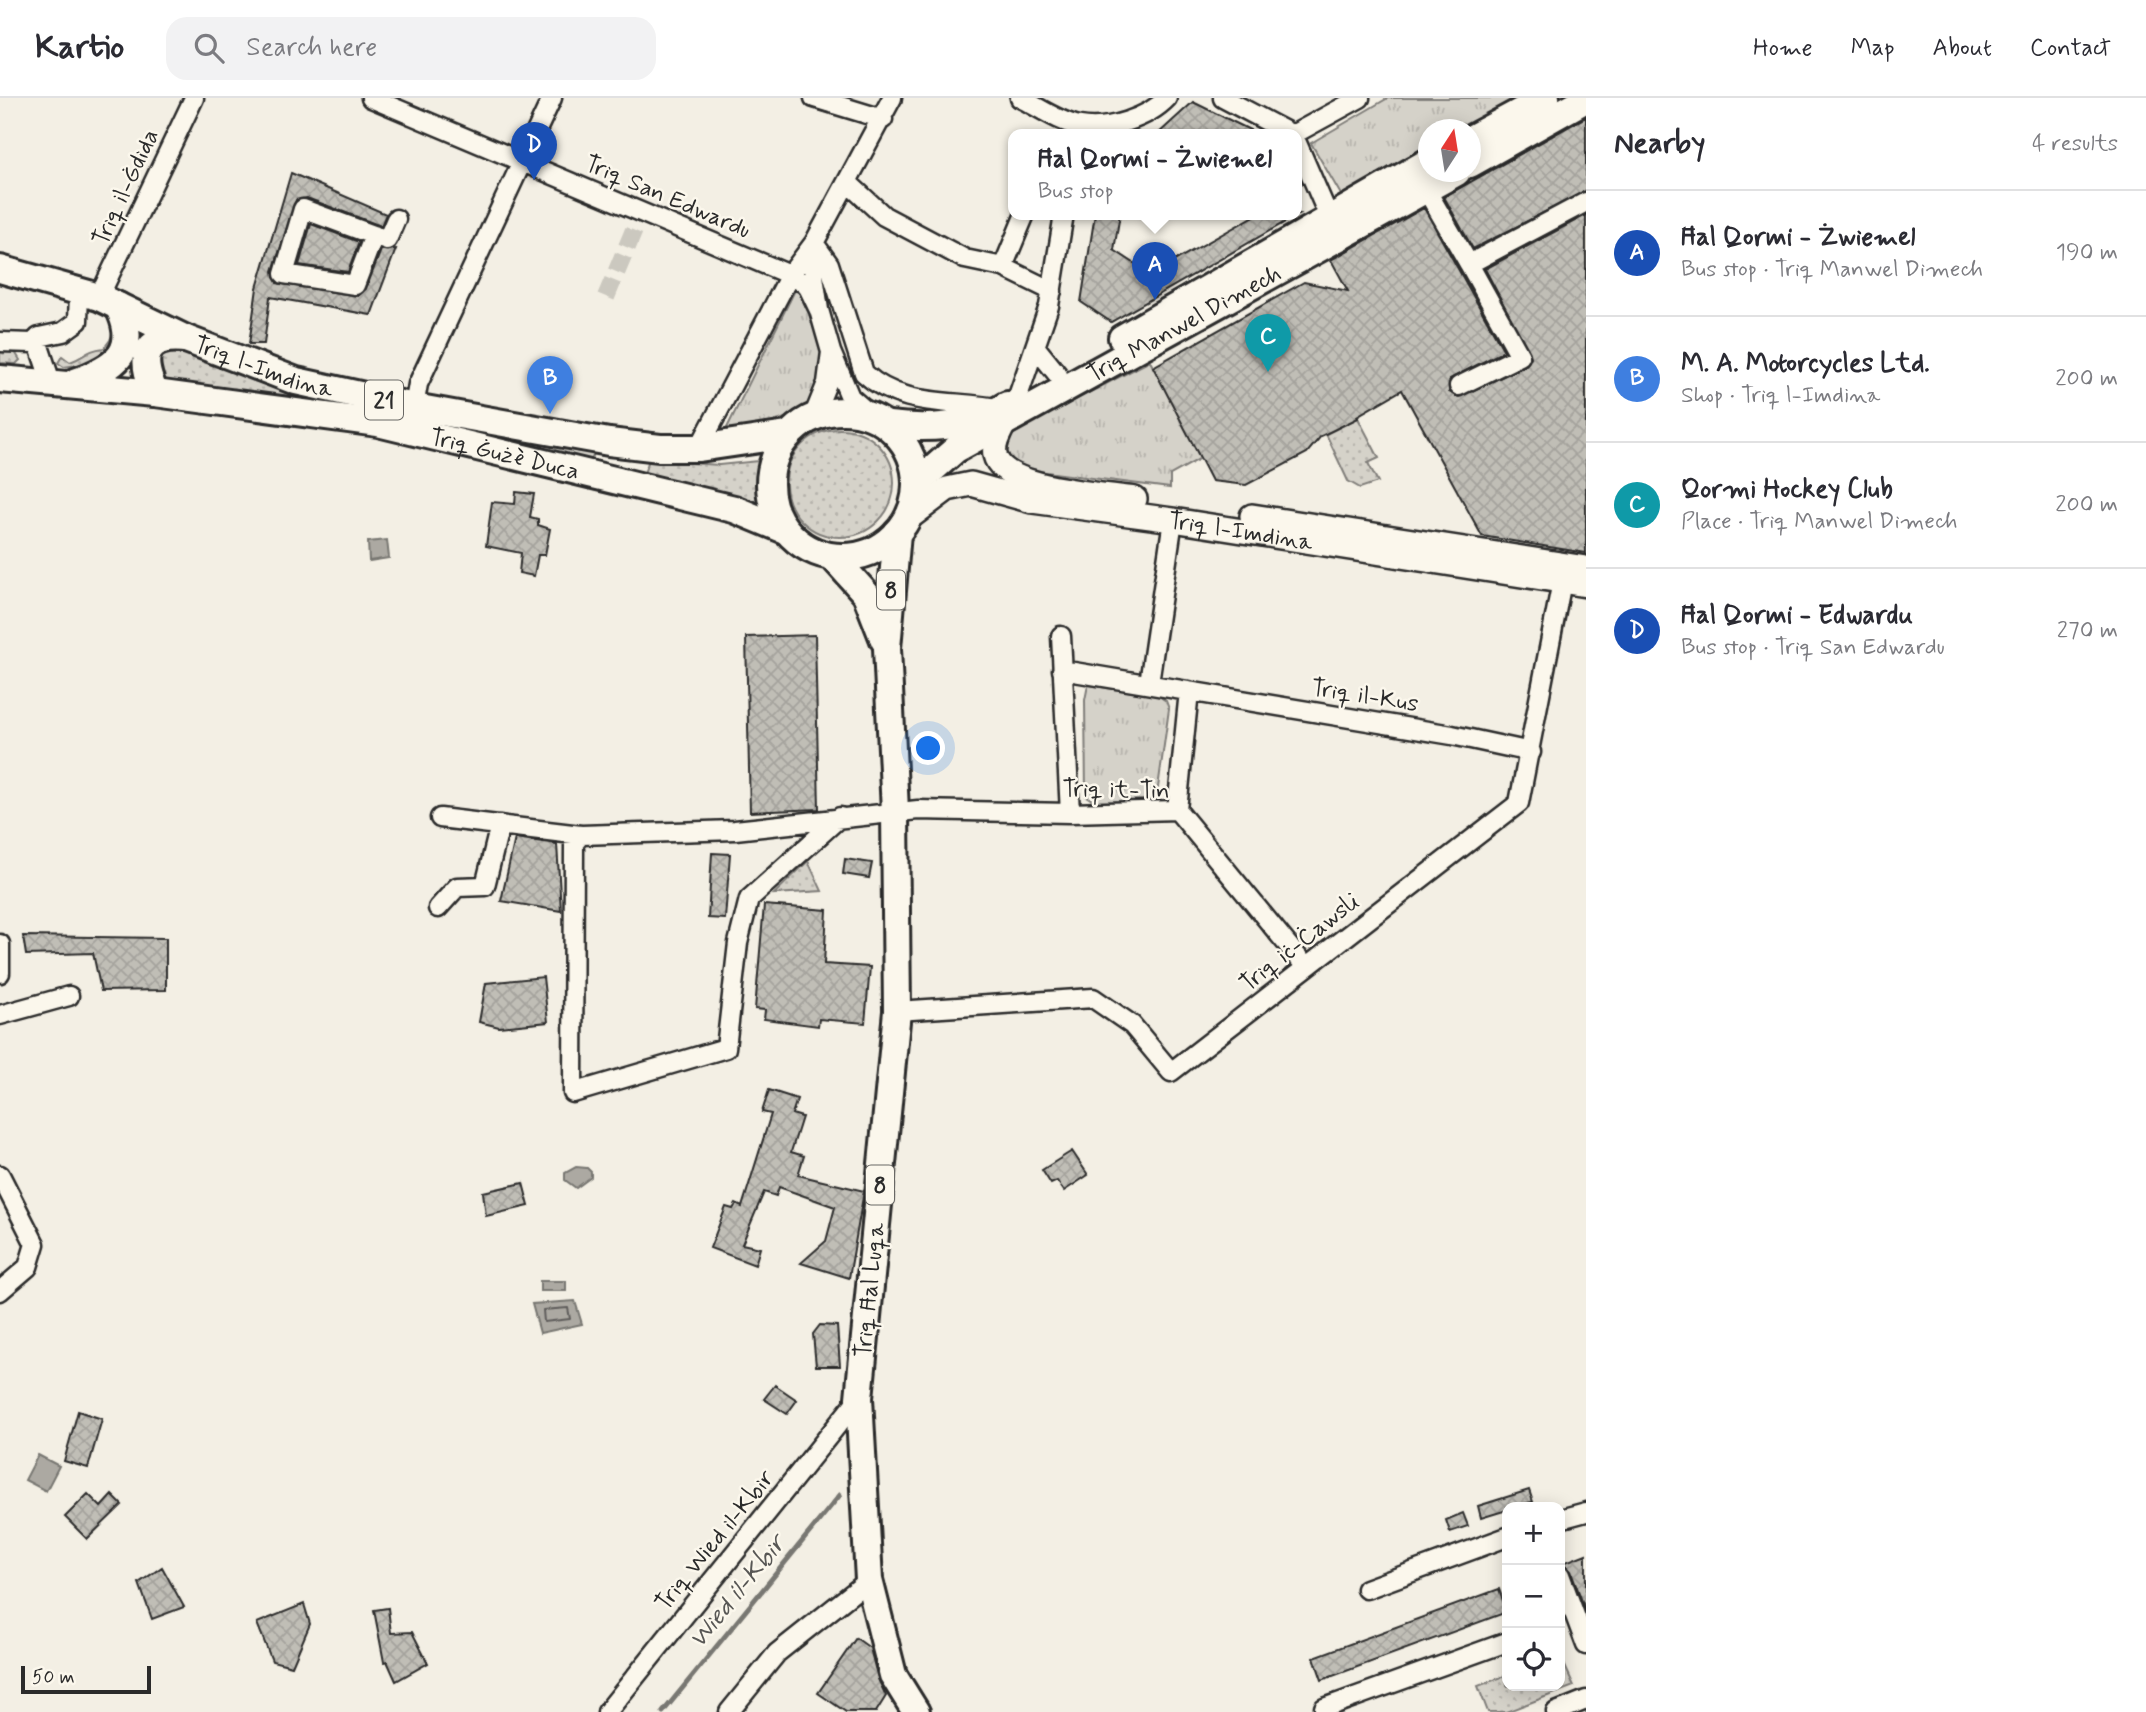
<!DOCTYPE html>
<html lang="en">
<head>
<meta charset="utf-8">
<style>
	:root { --surface:#fff; --page:#f2f2f3; --text:#2b2b33; --muted:#7c7c81; --line:#e1e1e2; --accent:#7c3aed }
	body { margin:0; font-family:Mynerve,sans-serif; background:var(--page); color:var(--text) }
	.controls { position:absolute; right:21px; bottom:21px; display:grid; overflow:hidden; border-radius:14px; box-shadow:0 4px 18px #0003 }
	.controls button { width:63px; height:63px; display:grid; place-items:center; padding:0; border:0; border-bottom:2px solid var(--line); background:var(--surface); color:var(--text); font:35px sans-serif }
	.compass { position:absolute; left:1418px; top:21px; width:63px; height:63px; border-radius:50%; background:var(--surface); box-shadow:0 4px 18px #0003; rotate:12deg }
	.scale { position:absolute; left:21px; bottom:18px; width:130px; box-sizing:border-box; padding-left:7px; border:4px solid #2b2b2b; border-top:0; font-size:19px; line-height:24px; white-space:nowrap; color:#2b2b2b; -webkit-text-stroke:5px #fbf7ec; paint-order:stroke }
	.you { position:absolute; left:929px; top:651px; width:24px; height:24px; margin:-18px; border:5px solid #fff; border-radius:50%; background:#1a73e8; box-shadow:0 0 0 10px #1a73e833 }
	.badge { display:grid; place-items:center; width:46px; height:46px; border-radius:50%; background:var(--accent); color:#fff; font-size:23px; font-weight:700 }
	.pin { position:absolute; translate:-50% -58px; filter:drop-shadow(0 2px 4px #0008) }
	.pin::after { content:''; position:absolute; top:37px; width:24px; height:21px; background:inherit; clip-path:polygon(0 0,100% 0,50% 100%) }
	.popup { position:absolute; left:1008px; top:31px; width:294px; height:91px; box-sizing:border-box; display:grid; place-content:center; border-radius:14px; background:var(--surface); filter:drop-shadow(0 2px 5px #0005); font-size:23px; white-space:nowrap; color:var(--muted) }
	.popup b { font-size:26px; color:var(--text) }
	.popup::after { content:''; position:absolute; left:50%; top:100%; margin-left:-14px; border:14px solid transparent; border-top-color:var(--surface) }
	.list { margin:0; padding:0; list-style:none }
	h2 { display:flex; justify-content:space-between; align-items:center; height:91px; margin:0; padding:0 28px; font-size:30px }
	h2 small { font-size:23px; font-weight:400; color:var(--muted) }
	.list li { display:grid; grid-template-columns:46px 1fr auto; gap:21px; align-items:center; box-sizing:border-box; height:126px; padding:0 28px; border-top:2px solid var(--line) }
	.list b { display:block; font-size:26px; white-space:nowrap }
	.list p { margin:0; font-size:23px; white-space:nowrap; color:var(--muted) }
	.list em { font-size:23px; font-style:normal; color:var(--muted) }
	.icon { flex:none; width:38px; height:38px; fill:none; stroke:currentColor; stroke-width:2; stroke-linecap:round; stroke-linejoin:round }
	.map { position:relative; flex:none; width:1586px; height:1614px; overflow:hidden }
	header { display:flex; align-items:center; gap:42px; box-sizing:border-box; height:98px; padding:0 35px; background:var(--surface); border-bottom:2px solid var(--line) }
	header strong { font-size:33px }
	nav { display:flex; gap:38px; margin-inline-start:auto; font-size:24px }
	.search { width:490px; height:63px; background:var(--page); display:flex; align-items:center; gap:18px; box-sizing:border-box; padding:0 24px; border-radius:21px; color:var(--muted); font-size:26px }
	main { display:flex }
	aside { flex:1; background:var(--surface) }
	.map>svg:first-child { display:block }
	.grass { fill:url(#grass-dots); stroke:#807e7a; stroke-width:2 }
	.park { fill:url(#park-tufts); stroke:#807e7a; stroke-width:2 }
	.water { fill:#aca9a2; stroke:#787772; stroke-width:2 }
	.lines { fill:none; stroke-linecap:round; stroke-linejoin:round }
	.shore { stroke:#5f5d5b; stroke-width:2 }
	.stream { stroke:#787772; stroke-width:5 }
	.building { fill:url(#building-cross-hatch); stroke:#2b2b2b; stroke-width:2 }
	.minor-tunnel { stroke:#cbc8bf; stroke-width:18; stroke-dasharray:18 9; stroke-linecap:butt }
	.minor-casing { stroke:#2b2b2b; stroke-width:23 }
	.major-casing { stroke:#2b2b2b; stroke-width:28 }
	.highway-casing { stroke:#2b2b2b; stroke-width:32 }
	.minor { stroke:#fbf7ec; stroke-width:18 }
	.major { stroke:#fbf7ec; stroke-width:23 }
	.highway { stroke:#fbf7ec; stroke-width:26 }
	.labels { text-anchor:middle; stroke-width:5; stroke-linejoin:round; paint-order:stroke }
	.shield { fill:#fbf7ec; stroke:#696865; stroke-width:2 }
	.shield-label { font-size:23px; font-weight:bold; fill:#2b2b2b }
	.street-label { font-size:24px; fill:#2b2b2b; stroke:#fbf7ec }
	.water-label { font-size:26px; font-style:italic; fill:#585755; stroke:#fbf7ec }
</style>
</head>
<body>
<header>
<strong>Kartio</strong>
<div class="search"><svg class="icon" aria-label="search" viewBox="0 0 24 24"><circle cx="10" cy="10" r="6"/><path d="M15 15l6 6"/></svg>Search here</div>
<nav><a>Home</a><a>Map</a><a>About</a><a>Contact</a></nav>
</header>
<main>
<div class="map">
<svg width="1586" height="1614" viewBox="0 0 1586 1614">
	<defs>
		<pattern id="grass-dots" width="8" height="8" patternUnits="userSpaceOnUse" patternTransform="scale(1.75)"><rect width="8" height="8" fill="#d5d2c9"/><path d="M2 2h.1M6 6h.1" fill="none" stroke="#b7b4ad" stroke-width="1.8" stroke-linecap="round"/></pattern>
		<pattern id="park-tufts" width="24" height="20" patternUnits="userSpaceOnUse" patternTransform="scale(1.75)"><rect width="24" height="20" fill="#d5d2c9"/><path d="M3 7l-1-3M5 7V3M7 7l1-3M15 17l-1-3M17 17v-4M19 17l1-3" fill="none" stroke="#b7b4ad"/></pattern>
		<pattern id="building-cross-hatch" width="8" height="8" patternUnits="userSpaceOnUse" patternTransform="scale(1.75)"><rect width="8" height="8" fill="#c0beb6"/><path d="M0 0l8 8M0 8l8-8" fill="none" stroke="#a5a39d"/></pattern>
	</defs>
	<rect width="100%" height="100%" fill="#f3efe4"/>
	<filter id="ink" filterUnits="userSpaceOnUse"><feTurbulence type="fractalNoise" baseFrequency=".0143" numOctaves="2"/><feDisplacementMap in="SourceGraphic" scale="14" xChannelSelector="R" yChannelSelector="G"/><feConvolveMatrix kernelMatrix="1 2 1 2 8 2 1 2 1" color-interpolation-filters="sRGB"/></filter>
	<g filter="url(#ink)">
		<!-- grass -->
		<path class="grass" d="M118,221l4,16 -26,27 -32,5 -6,-4 4,-7 8,6c15,-5 16,-12 34,-14l6,-8z
			M176,249l284,79 134,27 -3,8 -195,-46 -66,-12 -161,-21 -8,-4 -2,-22z
			M0,254h15l5,8 -4,4 -16,-1z
			M1358,320l21,40 -11,5 10,19 -18,6 -12,-7 -22,-47z
			M786 385a54 54 0 1 1 108 0a54 54 0 1 1-108 0Z
			M649,362l70,5 39,-4 -3,23 3,19 -114,-30z
			M808,763l14,30 -48,3z
			M1560,1557l14,31 -68,26h-18l-10,-26 29,-11v11h53z"/>
		<!-- park -->
		<path class="park" d="M1388,0h132l-55,31 -37,1v21l-84,49 -33,-57z
			M797,188c7,19 27,57 27,76 1,56 -57,63 -99,70z
			M1150,263l51,97 -31,17v13l-147,-19 -16,-12 -3,-13 9,-12z
			M1088,587l71,11 7,5 3,8 -12,86 -9,8 -53,-1 -9,-6 -1,-96z"/>
		<!-- water -->
		<path class="water" d="M387,442l2,18 -20,3 -1,-19z
			M576,1069l11,1 4,4v5l-15,11 -11,-8v-7z
			M540,1183h26v10h-26z
			M575,1203l7,23 -42,9 -8,-29z
			M38,1357l21,11 -13,25 -21,-11z"/>
		<g class="lines">
			<!-- shore -->
			<path class="shore" d="M568,1210l2,11 -26,3 -1,-12z"/>
			<!-- stream -->
			<path class="stream" d="M663,1614l177,-217"/>
		</g>
		<!-- building -->
		<path class="building" d="M1193,4l65,32h-100z
			M1586,19v74l-113,58 -29,-52z
			M291,75l95,41 -5,12 -74,-28 -11,2 -23,71 4,12 81,13 8,-7 15,-39 15,-1 -25,66 -101,-18 -6,47h-15l8,-56z
			M1424,110l80,143 -54,28 -1,13 10,5 66,-31 6,-9 -46,-88 101,-54v338l-104,-17 -80,-146 -45,26 1,2 -37,18 -14,17 -61,32 -34,-4 -59,-114 151,-85 44,9 -17,-31z
			M1095,116h25l-6,36 37,24 107,-60h41l-188,108 -30,-20z
			M311,126l48,18 -11,30 -49,-7z
			M516,394l18,2 -4,23 8,2v6l12,4 -5,26h-7l-4,21 -15,-3 2,-20 -35,-7 6,-44 23,2z
			M815,537l4,174 -69,3 -4,-175z
			M515,740l42,6 4,67 -60,-10z
			M712,755l18,1 -5,65 -17,-1z
			M845,761l27,4 -3,15 -26,-4z
			M764,807l63,5 -3,54 46,3 -5,56 -46,-4 -1,7 -54,-7 1,-9 -10,-1z
			M23,838l143,2v52l-65,1 -8,-38 -67,2z
			M543,879l5,45 -49,5 -20,-5 7,-39z
			M769,992l28,9 -5,15 10,3 -11,35 13,4 -6,19 66,16 -15,87 -48,-15 25,-22 9,-34 -56,-20 -3,9 -12,-4 -22,52 18,4 -5,17 -45,-17 16,-41 7,2 3,-5 6,3 29,-93 -9,-2z
			M1072,1053l16,24 -24,16 -7,-10 -6,3 -9,-14z
			M523,1085l6,23 -43,10 -3,-24z
			M820,1227l17,1 3,40h-24l-3,-32z
			M775,1287l22,15 -10,14 -23,-15z
			M78,1313l24,8 -14,49 -24,-7z
			M1529,1392l4,12 -26,5v3l-26,8 -3,-12z
			M88,1396l13,13 11,-12 10,10 -35,34 -22,-22z
			M1463,1415l5,13 -18,6 -4,-12z
			M1586,1456v58l-15,-41 -8,-8z
			M162,1469l22,40 -32,12 -13,-36z
			M1499,1491l8,23 -185,68 -8,-23z
			M304,1506l6,20 -18,42 -20,-5 -15,-38z
			M388,1510l3,25 21,-1 16,31 -32,18 -9,-20 -3,1 -10,-52z
			M856,1540l14,10 8,31 8,17 -10,16h-30l-28,-19z"/>
		<g class="lines">
			<!-- minor-tunnel -->
			<path class="minor-tunnel" d="M606,199l36,-86"/>
			<!-- minor casing -->
			<g class="minor-casing">
				<path id="minor" d="M371,0l419,177 17,10 12,25
					M814,0l69,21
					M1020,0c18,9 41,25 60,28 28,5 68,-8 87,-28
					M1223,0l68,36
					M1294,36l66,-36
					M1297,45l32,74
					M847,84l37,34 81,43 38,8 49,24
					M1428,89l3,11 38,66
					M374,137l-19,50 -71,-11 19,-65 84,31 9,-21
					M814,145l15,21 35,109c38,36 90,26 137,36
					M814,145l-1,26 6,41 12,42 19,45 22,19
					M1003,169l22,-53
					M99,199l95,-199
					M0,244l33,1 6,3 12,36
					M33,245l6,-6 24,-5 15,-11 1,-29
					M1037,251l21,26
					M1459,288l61,-30 -51,-92 117,-62
					M1017,301l32,-93 15,-92
					M414,309l4,-23 134,-286
					M814,317l13,-32 4,-31
					M699,350l91,-173 24,-32 78,-145
					M1061,538l9,177
					M1062,572l390,65 79,17
					M1149,585l24,-163
					M1177,712l12,-119
					M840,719l-91,82 -11,44 -12,105 -153,45 1,-250 7,-8 154,-5 183,-20 152,3 107,-3 129,157
					M440,720l141,17
					M438,810l19,-21 28,-1 15,-61
					M0,846v29
					M897,913l196,-13 39,27 39,47 348,-269 43,-222
					M0,917l69,-19
					M0,1077l35,69 -7,23 -28,24
					M1560,1421l26,-7
					M1560,1477l26,70
					M1366,1491l141,-52
					M1324,1610l183,-66
					M607,1614l252,-314
					M729,1614l48,-59 92,-73
					M1556,1614l30,-12"/>
			</g>
			<!-- major casing -->
			<g class="major-casing">
				<g id="major">
					<path d="M1004,326c-5,10 -11,20 -9,31 8,35 110,39 140,44"/>
					<path d="M1252,418l334,52"/>
					<path id="s1" d="M906,422l41,-31 24,-5 61,17 141,19 413,65"/>
				</g>
			</g>
			<!-- highway casing -->
			<g class="highway-casing">
				<g id="highway">
					<path d="M1470,41l76,-41"/>
					<path d="M1470,66l116,-65"/>
					<path id="s2" d="M0,171l99,28 87,42 110,42 118,26 195,35 51,6h39l88,-13"/>
					<path d="M1122,240l306,-176"/>
					<path id="s3" d="M0,281l155,14 223,30 356,86 51,21"/>
					<path d="M75,284c40,-14 66,-31 43,-76"/>
					<path d="M155,295c-16,-35 -12,-58 31,-54"/>
					<circle cx="843" cy="386" r="73"/>
					<path d="M888,327c41,5 83,3 119,-20"/>
					<path id="s4" d="M917,385l39,-34 501,-277"/>
					<path d="M897,435l-10,115 8,163 2,200 -38,387 10,182 24,95 23,37"/>
					<path d="M833,459l33,37 18,46"/>
				</g>
			</g>
			<!-- minor -->
			<use href="#minor" class="minor"/>
			<!-- major -->
			<use href="#major" class="major"/>
			<!-- highway -->
			<use href="#highway" class="highway"/>
		</g>
	</g>
	<g class="labels">
		<!-- shield labels -->
		<g class="shield">
			<rect x="365" y="282.5" width="38" height="39" rx="5"/>
			<rect x="877" y="472.5" width="28" height="39" rx="5"/>
			<rect x="866" y="1067.5" width="28" height="39" rx="5"/>
		</g>
		<g class="shield-label">
			<text x="384" y="310">21</text>
			<text x="891" y="500">8</text>
			<text x="880" y="1095">8</text>
		</g>
		<!-- street labels -->
		<g class="street-label">
			<text transform="translate(125 89) rotate(-65)" y="8">Triq il-Ġdida</text>
			<text transform="translate(668 98) rotate(23)" y="8">Triq San Edwardu</text>
			<text dy="8" stroke="none"><textPath href="#s4" startOffset="312">Triq Manwel Dimech</textPath></text>
			<text dy="8" stroke="none"><textPath href="#s2" startOffset="282">Triq l-Imdina</textPath></text>
			<text dy="8" stroke="none"><textPath href="#s3" startOffset="511">Triq Ġużè Duca</textPath></text>
			<text dy="8" stroke="none"><textPath href="#s1" startOffset="350">Triq l-Imdina</textPath></text>
			<text transform="translate(1365 597) rotate(9)" y="8">Triq il-Kus</text>
			<text transform="translate(1116 691) rotate(1)" y="8">Triq it-Tin</text>
			<text transform="translate(1299 844) rotate(-38)" y="8">Triq iċ-Ċawsli</text>
			<text transform="translate(869 1192) rotate(-84)" y="8">Triq Ħal Luqa</text>
			<text transform="translate(714 1442) rotate(-51)" y="8">Triq Wied il-Kbir</text>
		</g>
		<!-- water labels -->
		<g class="water-label">
			<text transform="translate(736 1493) rotate(-51)" y="9">Wied il-Kbir</text>
		</g>
	</g>
</svg>
<div class="controls">
<button>+</button>
<button>−</button>
<button><svg class="icon" aria-label="locate" viewBox="0 0 24 24"><circle cx="12" cy="12" r="6"/><path d="M12 2v4M12 18v4M2 12h4M18 12h4"/></svg></button>
</div>
<svg class="compass" viewBox="-18 -18 36 36"><path d="M0-13l5 13h-10z" fill="#e53935"/><path d="M0 13l5-13h-10z" fill="#7c7c81"/></svg>
<div class="scale">50 m</div>
<div class="you"></div>
<div class="pin badge" style="left:1155px;top:202px;background:#1a4fb4">A</div>
<div class="popup"><b>Ħal Qormi - Żwiemel</b>Bus stop</div>
<div class="pin badge" style="left:550px;top:316px;background:#3f7fe0">B</div>
<div class="pin badge" style="left:1268px;top:274px;background:#0f9aa8">C</div>
<div class="pin badge" style="left:534px;top:82px;background:#1a4fb4">D</div>
</div>
<aside>
<h2>Nearby<small>4 results</small></h2>
<ul class="list">
<li><span class="badge" style="background:#1a4fb4">A</span><div><b>Ħal Qormi - Żwiemel</b><p>Bus stop · Triq Manwel Dimech</p></div><em>190 m</em></li>
<li><span class="badge" style="background:#3f7fe0">B</span><div><b>M. A. Motorcycles Ltd.</b><p>Shop · Triq l-Imdina</p></div><em>200 m</em></li>
<li><span class="badge" style="background:#0f9aa8">C</span><div><b>Qormi Hockey Club</b><p>Place · Triq Manwel Dimech</p></div><em>200 m</em></li>
<li><span class="badge" style="background:#1a4fb4">D</span><div><b>Ħal Qormi - Edwardu</b><p>Bus stop · Triq San Edwardu</p></div><em>270 m</em></li>
</ul>
</aside>
</main>
</body>
</html>
